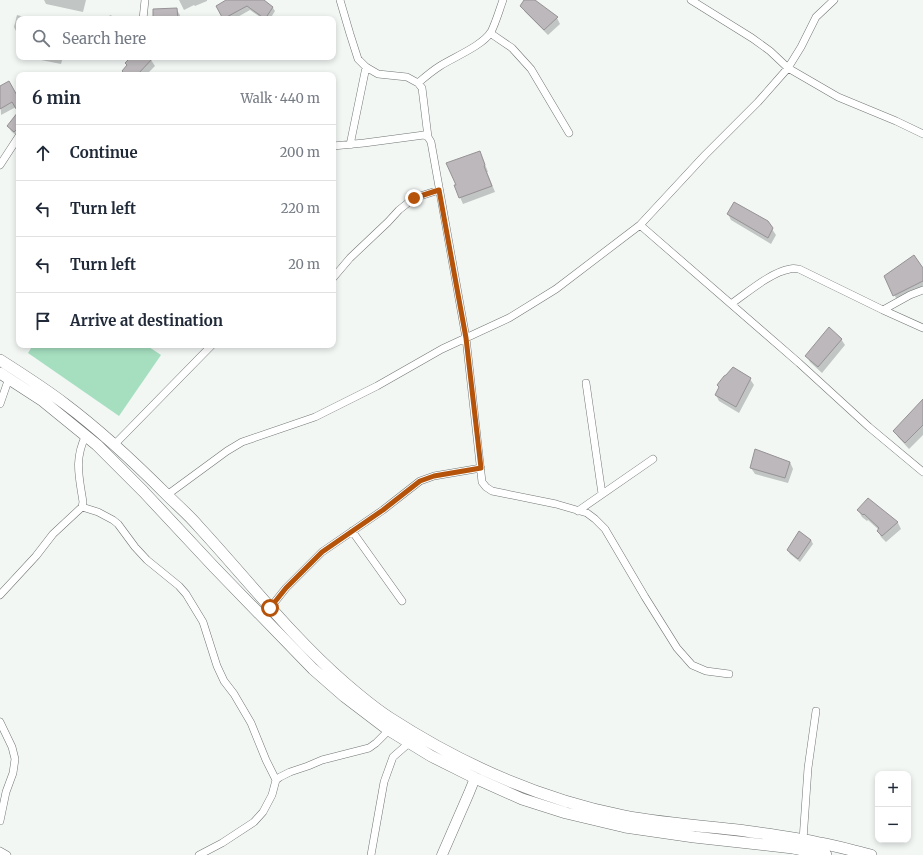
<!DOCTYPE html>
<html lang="en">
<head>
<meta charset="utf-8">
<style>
	:root { --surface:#fff; --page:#f2f2f3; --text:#1f2937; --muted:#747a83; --line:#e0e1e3 }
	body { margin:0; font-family:Merriweather,serif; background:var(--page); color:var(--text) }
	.controls { position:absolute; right:12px; bottom:12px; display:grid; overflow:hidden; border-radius:8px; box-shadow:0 2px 6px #0003 }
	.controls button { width:36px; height:36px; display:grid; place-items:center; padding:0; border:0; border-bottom:1px solid var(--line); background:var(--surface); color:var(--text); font:20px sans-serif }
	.stop { position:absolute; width:12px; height:12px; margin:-9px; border:3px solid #b45309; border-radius:50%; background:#fff }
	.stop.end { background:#b45309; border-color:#fff; box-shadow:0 1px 4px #0008 }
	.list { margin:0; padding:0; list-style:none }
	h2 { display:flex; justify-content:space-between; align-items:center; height:52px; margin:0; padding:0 16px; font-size:17px }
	h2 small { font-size:13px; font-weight:400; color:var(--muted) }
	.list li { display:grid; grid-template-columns:26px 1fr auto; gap:12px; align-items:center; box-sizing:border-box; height:56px; padding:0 16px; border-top:1px solid var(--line) }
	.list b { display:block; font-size:15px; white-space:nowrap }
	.list em { font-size:13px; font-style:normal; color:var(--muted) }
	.icon { flex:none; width:22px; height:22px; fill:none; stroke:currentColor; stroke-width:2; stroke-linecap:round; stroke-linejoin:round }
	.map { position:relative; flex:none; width:923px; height:855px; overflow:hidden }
	.search { position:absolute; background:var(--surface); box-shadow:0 2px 6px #0003; left:16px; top:16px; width:320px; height:44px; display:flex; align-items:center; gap:10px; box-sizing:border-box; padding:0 14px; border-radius:8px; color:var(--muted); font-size:15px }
	.panel { position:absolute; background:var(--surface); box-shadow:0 2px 6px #0003; left:16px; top:72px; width:320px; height:276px; border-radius:8px }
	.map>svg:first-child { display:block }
	.green { fill:#a6dfc0 }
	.shadow { fill:#0003 }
	.building { fill:#bcb8bb; stroke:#969295 }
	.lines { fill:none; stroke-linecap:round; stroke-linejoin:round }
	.street-casing { stroke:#717573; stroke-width:8 }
	.secondary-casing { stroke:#717573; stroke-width:11 }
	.primary-casing { stroke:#717573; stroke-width:12 }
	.street { stroke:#fff; stroke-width:7 }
	.secondary { stroke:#fff; stroke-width:10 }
	.primary { stroke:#fff; stroke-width:11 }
	.route { stroke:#b45309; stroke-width:5 }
</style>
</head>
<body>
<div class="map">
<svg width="923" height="855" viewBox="0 0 923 855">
	<rect width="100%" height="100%" fill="#f2f7f4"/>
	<!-- green -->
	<path class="green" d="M33,345h113l15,10 -42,61 -91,-63z"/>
	<!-- shadow -->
	<path class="shadow" d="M44,0h42l-3,12 -37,-8z
		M179,0h28v1l-12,5 -1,-1 -10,5z
		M228,0h34l11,8 2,3 -5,8h-7l-13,-9 -16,9h-10l-7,-13z
		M525,0h9l23,18 3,6 -12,11 -23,-23 -4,-6z
		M176,9l4,6v4h-26z
		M17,15l15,4h-13v14h-2l-3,-6z
		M111,15l3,4h-10v-1z
		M39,57h24l-2,7 -20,-4z
		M132,57h16l3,3 4,6 -9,9h-21l-2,-4z
		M0,87l19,14v34l-1,2 -7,-6 -3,-5 11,-14 -3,-5 -15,8z
		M479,152l4,7 5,13h-1l8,20 -32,12 -8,-18 2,-1z
		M728,214l44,15 4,6 -5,9 -40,-24z
		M923,269v19l-25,14 -13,-26z
		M841,339l4,6 -23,28 -12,-11 -3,-6z
		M750,379l4,6 -15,28 -20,-12 -3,-6 4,-7 -2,-3z
		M923,401v34l-14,14 -11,-12 -4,-6z
		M790,462l3,7 -5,14 -33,-9 -4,-6z
		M868,500l30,23 3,6 -15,13 -5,-5 -3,-6 1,-1 -11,-10 -1,1 -5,-4 -4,-7z
		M811,540l2,4 -13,18 -10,-8 -2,-4z"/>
	<!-- building -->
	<path class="building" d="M226,0h38l9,7 -8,12 -18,-13 -24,13 -7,-13z
		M524,0h11l23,17 -14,13 -24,-24z
		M177,8l1,11h-25v-10z
		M131,57h23l-17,18h-11l-4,-4 5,-6 -2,-2z
		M9,81l10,18v28l-5,5 -7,-6 11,-14 -6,-10 -12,7v-23z
		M480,151l5,14 -1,1 8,20 -33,12 -5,-13h2l-10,-22z
		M734,202l34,19 5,7 -5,10 -41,-24z
		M914,255l9,13v13l-30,15 -9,-20z
		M829,327l13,12 -24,28 -13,-11z
		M733,367l18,11 -15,29 -21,-12 4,-8 -2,-2 7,-9 2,-1z
		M923,399v26l-18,18 -12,-12z
		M755,449l35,13 -5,16 -35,-10z
		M868,498l30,24 -16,14 -5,-5 2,-3 -15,-14 -1,1 -6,-5z
		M799,531l12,9 -13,19 -11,-9z"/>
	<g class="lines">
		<!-- street casing -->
		<g class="street-casing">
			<path id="street" d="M340,0l10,34 8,25 8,8 12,7 29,3 11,6 4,5 6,49
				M691,0l61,38 18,13 18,17 50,29 58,24 27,13
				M143,19l2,-19
				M490,33l22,15 19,21 38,64
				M418,83c7,-6 14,-12 22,-17 14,-9 42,-20 51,-34 5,-10 8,-21 12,-32
				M350,145l16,-78
				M333,146l31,-3 60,-8 4,2 3,5 35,196 16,144 4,5 6,4 64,13 31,9 8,6 10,10 40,68 32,51 15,17 14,6 23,3
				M0,165l19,-29
				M640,225l159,138 70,64 54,45
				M333,278l17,-20 38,-36 11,-12 15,-12 25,-8
				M731,304c16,-11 40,-32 59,-35 3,-1 6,0 9,0l84,41 40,18
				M883,310l27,-15 13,-5
				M586,383l16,111
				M0,404l9,-26
				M114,445l98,-100
				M167,495l60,-44 15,-9 73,-25 62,-31 65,-37 67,-31 47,-29 84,-64 65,-70 53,-53 30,-34 13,-21 15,-30 18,-17
				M82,507l16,5 15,8 5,4 17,23 12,13 32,26 7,8 17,28 14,44 7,15 10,13 17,29 15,37 10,20
				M578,511l75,-52
				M352,531l50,70
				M0,595l36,-39 17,-22 29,-27 1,-5c-4,-26 -9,-43 3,-67
				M270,608l16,-20 36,-36 61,-42 37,-29 14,-5 47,-8
				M0,722l12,25 3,12 -2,14 -7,19 -6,29
				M803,840l5,-72 8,-57
				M0,851l7,4
				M199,855l23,-12 32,-21 9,-10 9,-17 4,-15 4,-3 10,-5 18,-6 14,-6 47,-12 7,-5 13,-13
				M371,855l13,-73 9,-25 16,-14"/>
		</g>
		<!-- secondary casing -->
		<g class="secondary-casing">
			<path id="secondary" d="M442,855l27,-62 6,-15"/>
		</g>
		<!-- primary casing -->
		<g class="primary-casing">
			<path id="primary" d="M0,360c22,14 44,28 65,44 36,27 69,58 101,90 11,11 23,21 33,33 48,52 92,109 146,156 14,12 29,25 45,35 71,46 150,81 234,98 37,7 76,10 114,14 27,4 55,7 82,13 17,3 34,8 51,12
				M0,373l43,28 54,44 46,46 71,76 99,102 32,28 42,32 44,27 44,22 47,21 44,14 59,14 69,10 99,11 33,7"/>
		</g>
		<!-- street -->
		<use href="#street" class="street"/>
		<!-- secondary -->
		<use href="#secondary" class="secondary"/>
		<!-- primary -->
		<use href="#primary" class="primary"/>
	</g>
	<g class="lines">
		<!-- route -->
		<path class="route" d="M270,608l16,-20 36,-36 61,-42 37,-29 14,-5 47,-8 -15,-130 -27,-148 -25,8"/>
	</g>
</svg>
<div class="controls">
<button>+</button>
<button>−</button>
</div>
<div class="stop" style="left:270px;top:608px"></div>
<div class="stop end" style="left:414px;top:198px"></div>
<div class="search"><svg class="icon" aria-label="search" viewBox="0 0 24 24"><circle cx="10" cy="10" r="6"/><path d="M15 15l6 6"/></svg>Search here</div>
<section class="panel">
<h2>6 min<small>Walk · 440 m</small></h2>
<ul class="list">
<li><svg class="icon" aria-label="ahead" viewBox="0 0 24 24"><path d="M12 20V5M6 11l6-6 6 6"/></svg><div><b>Continue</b></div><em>200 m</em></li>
<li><svg class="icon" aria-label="left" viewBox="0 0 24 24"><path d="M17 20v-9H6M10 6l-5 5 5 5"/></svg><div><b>Turn left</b></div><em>220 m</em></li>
<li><svg class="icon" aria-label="left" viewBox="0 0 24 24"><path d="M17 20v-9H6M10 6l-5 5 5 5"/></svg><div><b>Turn left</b></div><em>20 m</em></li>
<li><svg class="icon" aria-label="arrive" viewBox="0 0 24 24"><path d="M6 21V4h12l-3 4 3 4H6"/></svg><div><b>Arrive at destination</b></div></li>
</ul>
</section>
</div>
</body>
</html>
